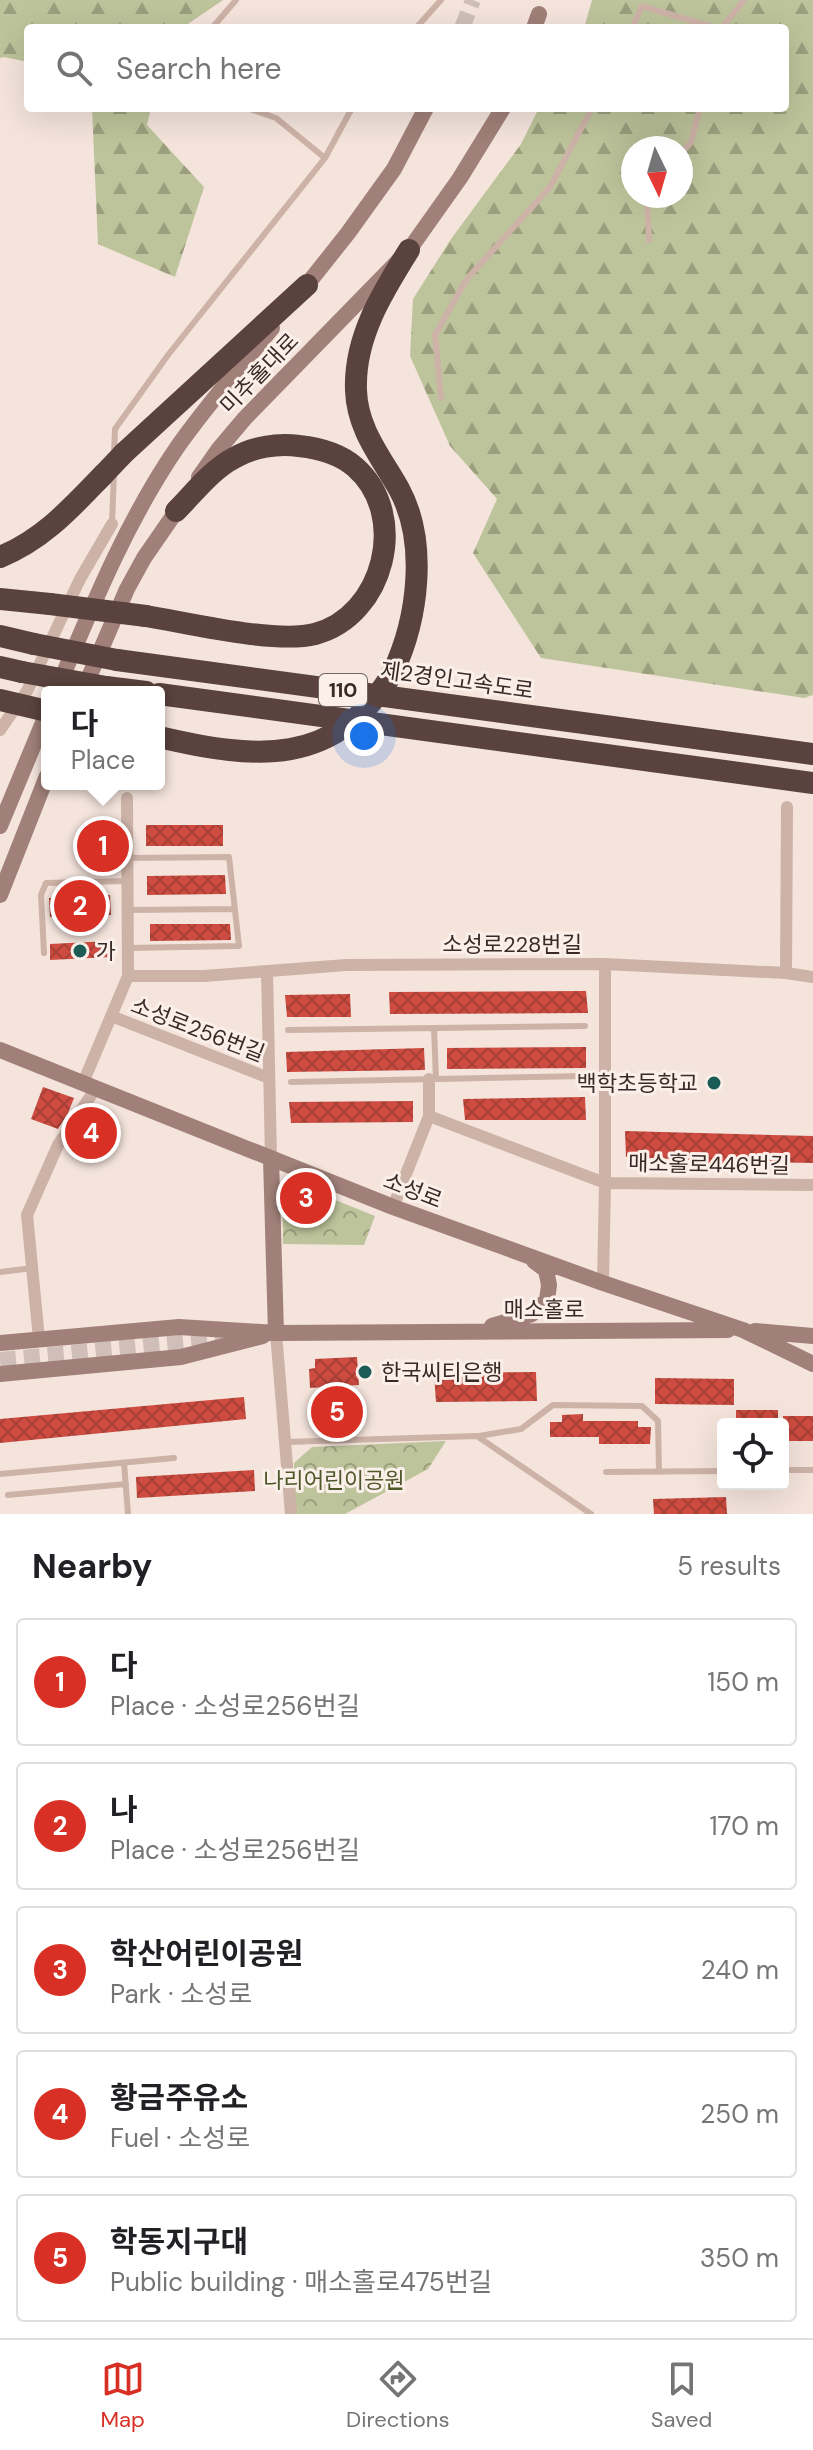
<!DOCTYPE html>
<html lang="en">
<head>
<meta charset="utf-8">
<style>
	:root { --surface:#fff; --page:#f2f2f2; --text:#202124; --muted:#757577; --line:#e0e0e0; --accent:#d93025 }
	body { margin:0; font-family:"DM Sans","Noto Sans KR",sans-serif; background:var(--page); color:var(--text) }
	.controls { position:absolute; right:24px; bottom:24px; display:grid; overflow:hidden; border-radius:8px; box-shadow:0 8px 32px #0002 }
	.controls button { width:72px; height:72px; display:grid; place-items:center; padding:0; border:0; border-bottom:2px solid var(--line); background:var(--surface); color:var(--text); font:40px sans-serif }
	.compass { position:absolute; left:621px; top:136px; width:72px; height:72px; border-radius:50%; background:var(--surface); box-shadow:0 8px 32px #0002; rotate:175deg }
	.you { position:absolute; left:364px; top:736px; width:28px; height:28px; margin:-20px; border:6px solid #fff; border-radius:50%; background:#1a73e8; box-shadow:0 0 0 12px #1a73e833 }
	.badge { display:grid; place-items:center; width:52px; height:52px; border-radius:50%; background:var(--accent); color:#fff; font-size:26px; font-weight:700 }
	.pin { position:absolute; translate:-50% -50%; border:4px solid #fff; box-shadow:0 2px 8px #0006 }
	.popup { position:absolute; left:41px; top:686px; width:124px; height:104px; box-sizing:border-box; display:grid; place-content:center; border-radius:8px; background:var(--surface); filter:drop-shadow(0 2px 6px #0005); font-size:26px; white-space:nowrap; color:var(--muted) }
	.popup b { font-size:30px; color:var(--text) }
	.popup::after { content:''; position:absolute; left:50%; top:100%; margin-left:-16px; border:16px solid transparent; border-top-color:var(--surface) }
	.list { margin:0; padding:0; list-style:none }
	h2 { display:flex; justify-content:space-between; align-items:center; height:104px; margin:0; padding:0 32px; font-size:34px }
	h2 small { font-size:26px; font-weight:400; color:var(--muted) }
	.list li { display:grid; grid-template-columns:52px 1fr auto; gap:24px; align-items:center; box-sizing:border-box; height:128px; margin:0 16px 16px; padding:0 16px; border:2px solid var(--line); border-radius:8px }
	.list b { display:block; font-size:30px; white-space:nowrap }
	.list p { margin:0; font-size:26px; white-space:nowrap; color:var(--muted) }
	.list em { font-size:26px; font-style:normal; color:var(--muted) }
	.icon { flex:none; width:44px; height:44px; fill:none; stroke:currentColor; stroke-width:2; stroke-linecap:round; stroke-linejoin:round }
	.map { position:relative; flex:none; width:813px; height:1514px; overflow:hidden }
	.search { position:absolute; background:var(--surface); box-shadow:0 8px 32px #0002; left:24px; right:24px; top:24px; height:88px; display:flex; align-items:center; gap:20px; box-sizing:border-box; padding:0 28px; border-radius:8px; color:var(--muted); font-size:30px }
	.sheet { height:824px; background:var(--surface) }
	nav { display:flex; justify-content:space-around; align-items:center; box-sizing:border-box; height:112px; border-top:2px solid var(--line); background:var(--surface); font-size:22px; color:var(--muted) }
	nav a { display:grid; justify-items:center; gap:4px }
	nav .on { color:var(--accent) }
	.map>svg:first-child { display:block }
	.forest { fill:url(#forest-firs); fill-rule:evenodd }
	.park { fill:url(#park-crowns) }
	.building { fill:url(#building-cross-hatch) }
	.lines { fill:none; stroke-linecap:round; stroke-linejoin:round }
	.secondary-tunnel { stroke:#cfbfb8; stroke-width:16; stroke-dasharray:16 8; stroke-linecap:butt }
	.lane { stroke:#cdb2a7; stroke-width:6 }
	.street { stroke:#cdb2a7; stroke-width:12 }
	.secondary { stroke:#a08078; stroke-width:16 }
	.highway { stroke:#5a423e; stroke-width:22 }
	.highway-bridge { stroke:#5a423e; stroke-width:22 }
	.poi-dot { fill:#1b5d56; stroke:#fbefe9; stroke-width:3 }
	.labels { text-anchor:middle; stroke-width:6; stroke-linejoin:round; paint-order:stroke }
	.shield { fill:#fbefe9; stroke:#736562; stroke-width:2 }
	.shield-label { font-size:20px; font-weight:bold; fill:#392a28 }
	.street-label { font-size:22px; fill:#392a28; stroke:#fbefe9 }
	.poi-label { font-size:22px; fill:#392a28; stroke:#fbefe9; text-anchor:start }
	.park-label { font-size:22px; fill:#4f582a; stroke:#fbefe9 }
</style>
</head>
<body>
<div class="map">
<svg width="813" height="1514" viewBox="0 0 813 1514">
	<defs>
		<pattern id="forest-firs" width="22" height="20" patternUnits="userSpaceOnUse" patternTransform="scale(2)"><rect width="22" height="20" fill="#bdc49b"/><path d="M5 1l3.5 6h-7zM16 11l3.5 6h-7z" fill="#9b9f7e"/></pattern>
		<pattern id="park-crowns" width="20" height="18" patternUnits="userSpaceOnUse" patternTransform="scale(2)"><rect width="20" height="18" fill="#bdc49b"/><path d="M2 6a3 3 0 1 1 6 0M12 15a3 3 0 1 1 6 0" fill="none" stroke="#9b9f7e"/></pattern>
		<pattern id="building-cross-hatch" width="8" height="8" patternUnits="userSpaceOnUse" patternTransform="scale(2)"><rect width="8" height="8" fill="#cd4b40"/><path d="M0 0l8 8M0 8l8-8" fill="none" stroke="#a73f36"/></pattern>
	</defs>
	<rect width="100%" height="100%" fill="#f4e4dc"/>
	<!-- forest -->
	<path class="forest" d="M0,0h223l-41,28h-154v34l-24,-5 -4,1z
		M592,0h221v695l-9,3 -263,-40 -68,-105 24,-54 -47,-53 -40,-90 3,-57 38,-60 70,-95 18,-36h246v-80h-201zM633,148h48v48h-48z
		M92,108h59l-4,17 57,62 -29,90 -77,-33z"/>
	<!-- park -->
	<path class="park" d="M283,1179l92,37 -11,29 -81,-1z
		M446,1441l-18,28 -83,45h-50l-1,-51 18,-16z"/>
	<!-- building -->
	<path class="building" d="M94,823h19l-1,46h-19z
		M146,825h77v21h-77z
		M225,875l1,19 -79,1v-19z
		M110,895l1,20 -61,2 -1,-19z
		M150,924h80l1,16 -81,1z
		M109,941l1,16 -60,3v-16z
		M586,991l2,22 -198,1 -1,-22z
		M350,994l1,23h-64l-2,-22z
		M586,1047v21l-139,1v-21z
		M424,1048l1,22 -138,2 -1,-20z
		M43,1087l31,11 -6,15 -10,16 -27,-10z
		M585,1097l1,23h-121l-2,-21z
		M413,1101v21l-122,1 -2,-21z
		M625,1131l188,5v27l-52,-1v6l-61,-1v-7l-74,-3z
		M357,1357l2,28 -49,3 -1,-19 6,-1v-9z
		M536,1372l1,29 -101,1 -2,-29z
		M655,1378l79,1v26l-79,-1z
		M244,1397l2,22 -246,24v-24z
		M358,1405l1,12 -42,2 -1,-12z
		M736,1410h42v14h-42z
		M583,1414v7h55v6h13l-1,17h-51v-7h-49v-15h12v-7z
		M783,1416h30v25h-30z
		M254,1470l1,21 -118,7 -1,-21z
		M726,1497l1,17h-73l-1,-15z"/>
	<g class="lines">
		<!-- secondary-tunnel -->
		<path class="secondary-tunnel" d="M462,28l11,-28
			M0,1360l245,-24"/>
		<!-- lane -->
		<path class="lane" d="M212,28l24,-28
			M416,28l25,-28
			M632,28l10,-22 74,22
			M722,28l22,-28
			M247,108l29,10 49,40
			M681,154l10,-12 9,-34
			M647,196l2,44
			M441,398l-6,-63 31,-55 84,-93 42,-79
			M114,454l1,-25 53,-74 157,-197 27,-50
			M112,524l2,-51
			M128,858l101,-1 10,89 -111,2
			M128,910l107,-1
			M44,953l-3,-58 5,-12 82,-2
			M434,1028l2,51
			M288,1030l297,-4
			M291,1082l294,-6
			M0,1272l33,-4
			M479,1436l42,-7 32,-24 89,1 16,15 1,51
			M286,1442l191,-6 114,78
			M124,1463l4,51
			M783,1470h30
			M606,1472l117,-1
			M0,1474l174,-16
			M8,1495l118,-11"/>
		<!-- street -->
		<path class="street" d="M0,730l27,-39 53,-112 32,-55
			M267,971l4,187
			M786,973l1,-166
			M128,976h76l142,-11 259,-1 181,9 27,4
			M111,1016l158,62
			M83,1083l45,-107 -1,-178
			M429,1116l176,67 208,2
			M393,1207l36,-91v-37
			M603,1283l2,-100v-219
			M276,1333l15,181
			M39,1339l-12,-124 31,-70 38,-57"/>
		<!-- secondary -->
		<path class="secondary" d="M534,28l5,-14
			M302,291l46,-58 46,-64 32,-61
			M199,477l19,-27 27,-32 164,-168 51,-72 43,-70
			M83,691l44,-102 17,-31 38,-55
			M56,692c35,-83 69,-168 120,-243 29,-42 64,-81 96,-121
			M0,826l47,-113
			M0,895l47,-119
			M0,1050l393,157 210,76 140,47 70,34
			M271,1158l5,175
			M492,1326l40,-12 15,-14 2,-15 -3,-15 -12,-9
			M755,1331l58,5
			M0,1343l179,-16 97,6 452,-3
			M0,1374l181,-17 82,-21"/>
		<!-- highway -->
		<path class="highway" d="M124,453l183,-168
			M0,557c44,-18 72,-50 104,-83
			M0,599l50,5
			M146,616c43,7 129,28 169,18 69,-18 95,-119 40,-167 -15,-13 -37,-19 -56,-21 -22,-3 -46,1 -65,12 -23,12 -40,35 -58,53
			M0,636l34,8
			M117,660l696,94
			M0,667l22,5
			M393,672c25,-53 35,-130 6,-183 -18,-32 -42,-60 -43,-99 -2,-52 26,-97 53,-140
			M106,687l40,5
			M159,694l654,89"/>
		<!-- highway-bridge -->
		<path class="highway-bridge" d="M104,474l20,-21
			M50,604l96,12
			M34,644l83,16
			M22,672l84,15
			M0,700l47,11
			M159,737c95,22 177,32 234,-65"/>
	</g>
	<!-- markers -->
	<g class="poi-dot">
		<circle cx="80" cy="951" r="8"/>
		<circle cx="714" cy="1083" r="8"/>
		<circle cx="365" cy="1372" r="8"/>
	</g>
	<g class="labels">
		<!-- shield labels -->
		<rect class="shield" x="319" y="674" width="48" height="32" rx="6"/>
		<g class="shield-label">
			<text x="343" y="697">110</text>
		</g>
		<!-- street labels -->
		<g class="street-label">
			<text transform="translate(259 373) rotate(-46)" y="8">미추홀대로</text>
			<text transform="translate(457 680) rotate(8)" y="8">제2경인고속도로</text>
			<text x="512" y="952">소성로228번길</text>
			<text transform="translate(198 1029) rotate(21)" y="8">소성로256번길</text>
			<text transform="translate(709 1164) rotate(1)" y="8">매소홀로446번길</text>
			<text transform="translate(413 1190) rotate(21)" y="8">소성로</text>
			<text x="544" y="1317">매소홀로</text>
		</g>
		<!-- poi labels -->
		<g class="poi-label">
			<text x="96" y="959">가</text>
			<text x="698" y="1091" text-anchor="end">백학초등학교</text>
			<text x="381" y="1380">한국씨티은행</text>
		</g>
		<!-- park labels -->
		<g class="park-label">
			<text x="334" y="1488">나리어린이공원</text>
		</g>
	</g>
</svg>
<div class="controls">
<button><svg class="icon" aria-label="locate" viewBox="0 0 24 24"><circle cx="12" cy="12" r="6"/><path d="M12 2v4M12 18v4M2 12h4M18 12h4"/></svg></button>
</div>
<svg class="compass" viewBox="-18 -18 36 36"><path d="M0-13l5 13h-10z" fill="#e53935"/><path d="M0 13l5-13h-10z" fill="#757577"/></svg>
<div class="you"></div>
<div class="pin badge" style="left:103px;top:846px">1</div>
<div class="popup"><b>다</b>Place</div>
<div class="pin badge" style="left:80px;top:906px">2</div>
<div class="pin badge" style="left:306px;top:1198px">3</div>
<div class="pin badge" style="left:91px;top:1133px">4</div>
<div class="pin badge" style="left:337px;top:1412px">5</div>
<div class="search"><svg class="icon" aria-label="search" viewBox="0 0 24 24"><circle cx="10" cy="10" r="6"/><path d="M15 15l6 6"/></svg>Search here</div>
</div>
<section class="sheet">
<h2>Nearby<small>5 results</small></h2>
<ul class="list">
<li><span class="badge">1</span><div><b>다</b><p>Place · 소성로256번길</p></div><em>150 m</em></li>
<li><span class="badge">2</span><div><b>나</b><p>Place · 소성로256번길</p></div><em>170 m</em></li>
<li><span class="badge">3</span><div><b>학산어린이공원</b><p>Park · 소성로</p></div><em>240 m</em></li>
<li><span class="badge">4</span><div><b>황금주유소</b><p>Fuel · 소성로</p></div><em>250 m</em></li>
<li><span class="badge">5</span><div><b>학동지구대</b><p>Public building · 매소홀로475번길</p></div><em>350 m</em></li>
</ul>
</section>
<nav>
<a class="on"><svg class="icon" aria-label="map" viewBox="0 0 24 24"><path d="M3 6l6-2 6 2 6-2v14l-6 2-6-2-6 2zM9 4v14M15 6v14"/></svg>Map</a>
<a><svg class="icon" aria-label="directions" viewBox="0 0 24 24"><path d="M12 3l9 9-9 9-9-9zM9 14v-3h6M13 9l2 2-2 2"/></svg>Directions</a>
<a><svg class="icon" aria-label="saved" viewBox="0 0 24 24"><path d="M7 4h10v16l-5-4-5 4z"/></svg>Saved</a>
</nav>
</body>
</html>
